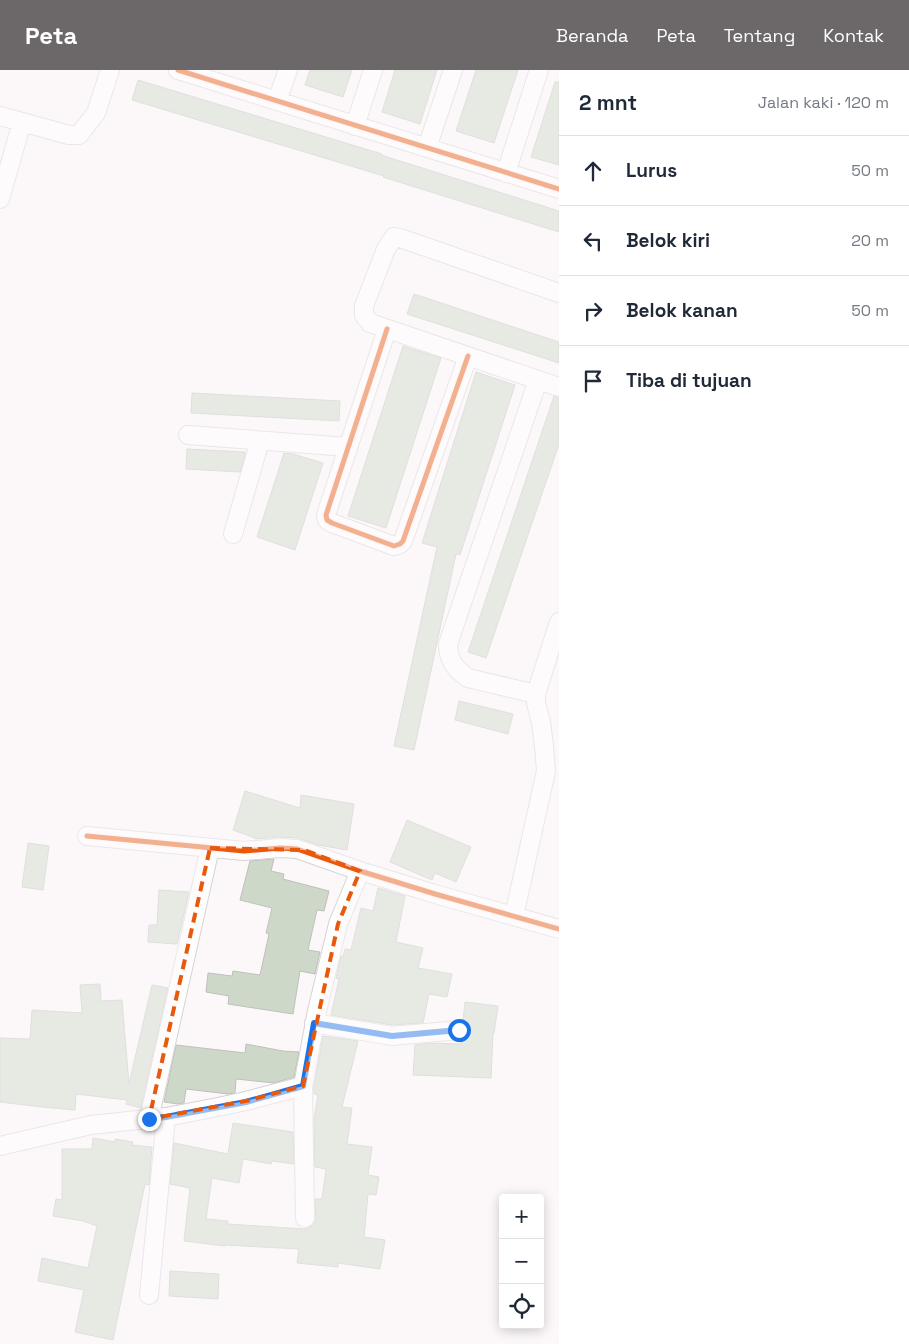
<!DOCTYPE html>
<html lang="id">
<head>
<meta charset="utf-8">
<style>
	:root { --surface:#fff; --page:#f2f2f3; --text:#1f2937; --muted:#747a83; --line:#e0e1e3; --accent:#6c686a }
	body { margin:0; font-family:"Space Grotesk",sans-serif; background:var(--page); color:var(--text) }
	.controls { position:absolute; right:15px; bottom:15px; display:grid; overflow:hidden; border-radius:5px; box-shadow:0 2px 12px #0003 }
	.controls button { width:45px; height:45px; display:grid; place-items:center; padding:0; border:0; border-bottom:1px solid var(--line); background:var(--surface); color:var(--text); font:25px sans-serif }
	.stop { position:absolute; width:15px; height:15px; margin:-11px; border:4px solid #1a73e8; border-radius:50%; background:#fff }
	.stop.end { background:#1a73e8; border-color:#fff; box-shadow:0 1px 5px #0008 }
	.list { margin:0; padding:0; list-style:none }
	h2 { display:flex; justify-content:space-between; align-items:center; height:65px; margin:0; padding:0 20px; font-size:21px }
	h2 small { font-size:16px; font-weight:400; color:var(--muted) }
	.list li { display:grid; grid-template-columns:32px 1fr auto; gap:15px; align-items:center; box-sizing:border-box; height:70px; padding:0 20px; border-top:1px solid var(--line) }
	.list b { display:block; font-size:19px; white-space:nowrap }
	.list em { font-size:16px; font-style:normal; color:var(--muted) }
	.icon { flex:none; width:28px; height:28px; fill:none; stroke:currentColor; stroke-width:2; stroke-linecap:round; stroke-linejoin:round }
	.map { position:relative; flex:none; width:559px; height:1274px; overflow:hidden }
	header { display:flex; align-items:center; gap:30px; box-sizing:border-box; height:70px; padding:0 25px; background:var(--accent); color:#fff }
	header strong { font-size:24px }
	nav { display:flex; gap:28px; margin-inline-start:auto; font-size:18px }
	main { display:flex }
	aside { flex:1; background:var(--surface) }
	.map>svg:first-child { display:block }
	.building { fill:#ced8c8; stroke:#c0bfbf }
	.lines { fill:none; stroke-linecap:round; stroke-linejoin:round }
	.minor-casing { stroke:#d6d3d5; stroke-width:20 }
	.minor { stroke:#fffefe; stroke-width:18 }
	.cycleway-casing { stroke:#fef6fb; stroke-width:8 }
	.cycleway { stroke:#e8590c; stroke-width:5 }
	.route { stroke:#1a73e8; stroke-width:6 }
	.marked { fill:none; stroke:#e8590c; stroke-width:4; stroke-dasharray:10 6; stroke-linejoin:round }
</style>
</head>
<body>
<header>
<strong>Peta</strong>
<nav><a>Beranda</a><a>Peta</a><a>Tentang</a><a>Kontak</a></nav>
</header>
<main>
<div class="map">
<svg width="559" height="1274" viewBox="0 0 559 1274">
	<rect width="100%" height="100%" fill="#fcf8fa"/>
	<!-- building -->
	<path class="building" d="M310,0h42l-9,27 -38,-12z
		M395,0h42l-17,54 -38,-12z
		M476,0h42l-24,73 -38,-12z
		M138,10l244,74 -1,1 178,56v21l-176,-55 1,-1 -252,-76z
		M555,12h4v83l-28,-8z
		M414,224l145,48v21l-152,-49z
		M403,276l38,12 -55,170 -38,-12z
		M476,302l39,13 -55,170 -4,-1 -42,196 -20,-4 43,-199 -15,-4z
		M192,323l148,8 -1,20 -148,-8z
		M554,326l5,1v47l-73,214 -18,-6z
		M187,379l58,3v4l-5,16 -54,-3z
		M284,383l9,1 30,9 -28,87 -38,-13z
		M459,631l54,13 -5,20 -53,-14z
		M245,721l55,17 1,-13 53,9 -7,46 -29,-5 -20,-7 -19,-1 -24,2v-1l-22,-8z
		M407,750l64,27 -15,35 -21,-9 -3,7 -42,-18z
		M28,773l21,3 -6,44 -21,-3z
		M274,789l-3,12 13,3 -1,5 46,12 -5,20 -7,-1 -9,40 12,2 -5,22 -15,-3 -7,43 -65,-10 1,-8 -23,-4 2,-19 24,3 1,-5 27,4 9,-41 -3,-1 6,-25 -32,-8 10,-39z
		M378,818l27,8 -9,46 27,6 -5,20 34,6 -5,23 -18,-3 -6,29 -31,2 -61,-10 8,-36 -3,-1 5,-22 2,1 2,-8 6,1 10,-42 12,3z
		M159,820l30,2 -12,52 -29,-2 1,-17h8z
		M100,914l1,17 21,-1 7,84 23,-99 16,3 -27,120 -15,-4 1,-4 -51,-6 -1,16 -33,-3 -42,-5v-64l30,1 2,-29 50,3 -2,-28z
		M465,932l33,4 -4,27h-1l-2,45 -78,-3 2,-30 14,-2 31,1 1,-4 4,-2 3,-3 1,-6 -2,-5 -4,-4z
		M323,966l35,5 -16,66 10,1 -5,36 25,3 -4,28 11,2 -3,18 -8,-1 -4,43 21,3 -5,29 -42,-6v4l-41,-4 2,-14 -74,-4v1l-41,-5 6,-53 -20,-4 4,-41 54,11 5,-31 60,9 1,32 -22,-3 -1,3 -28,-5 -4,24 -27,-5 -6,41 22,2 -1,3 78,5 5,-2 4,-3 2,-6 -1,-19h7l4,-30 -11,-2 -1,-48 4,-24 -4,-1v-7z
		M246,974l37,7 16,1 -5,25 -20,6 -38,-4 -1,14 -7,1 -42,-5 -2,14 -6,1 -14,-2 12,-57 69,8z
		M93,1068l22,4v-3l18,3 -1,3 20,2 -3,38 -4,-1 -32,156 -38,-8 9,-42 -46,-9 4,-23 46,10 9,-42 -14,-5 -30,-5 3,-17 6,1v-51h30z
		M170,1201l49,3 -1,25 -49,-3z"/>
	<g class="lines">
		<!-- minor casing -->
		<g class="minor-casing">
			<path id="minor" d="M178,0l381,119
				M277,31l11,-31
				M0,46l69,19h10l17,-22 14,-43
				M355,56l18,-56
				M427,78l26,-78
				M506,103l33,-103
				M0,129l22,-77
				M559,223l-159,-55 -6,-1 -8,12 -22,57v9l6,8 189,64
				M387,259l-61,186 1,5 5,3 62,23 6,-2 3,-3 65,-185
				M188,365l160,12
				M233,464l27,-93
				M536,624l-68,-16c-13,-9 -20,-18 -20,-34l90,-264
				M87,766l157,15 36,-3 17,1 63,22 33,10 42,13 124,35
				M514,846l32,-145 -2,-25 -3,-24 -5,-19v-9l23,-72
				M314,953l78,13 67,-6
				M149,1049l61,-271
				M0,1076l91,-21 75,-8 52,-10 28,-6 57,-15
				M305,1148l-2,-132 14,-75 21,-87 22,-53
				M149,1225l17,-178"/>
		</g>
		<!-- minor -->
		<use href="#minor" class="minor"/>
		<!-- cycleway casing -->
		<g class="cycleway-casing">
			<path id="cycleway" d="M178,0l381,119
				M387,259l-61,186 1,5 5,3 62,23 6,-2 3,-3 65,-185
				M87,766l157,15 36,-3 17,1 63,22 33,10 42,13 124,35"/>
		</g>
		<!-- cycleway -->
		<use href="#cycleway" class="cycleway"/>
	</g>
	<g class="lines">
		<!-- route -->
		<path class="route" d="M149,1049l17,-2 80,-15 57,-16 11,-63 78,13 67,-6"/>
	</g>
	<!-- marked area -->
	<path d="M0 0H559V1274H0ZM210,778l94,2 56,21 -22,53 -35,162 -57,15 -97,18z" fill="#fcf8fa" fill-opacity=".55" fill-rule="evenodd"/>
	<path class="marked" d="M210,778l94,2 56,21 -22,53 -35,162 -57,15 -97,18z"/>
</svg>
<div class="controls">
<button>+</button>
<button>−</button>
<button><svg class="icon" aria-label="locate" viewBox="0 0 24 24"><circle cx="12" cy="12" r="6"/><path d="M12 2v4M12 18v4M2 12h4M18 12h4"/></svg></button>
</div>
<div class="stop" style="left:459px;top:960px"></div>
<div class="stop end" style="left:149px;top:1049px"></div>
</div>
<aside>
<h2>2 mnt<small>Jalan kaki · 120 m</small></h2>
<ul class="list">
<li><svg class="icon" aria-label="ahead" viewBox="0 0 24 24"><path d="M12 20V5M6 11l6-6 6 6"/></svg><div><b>Lurus</b></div><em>50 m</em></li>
<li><svg class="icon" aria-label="left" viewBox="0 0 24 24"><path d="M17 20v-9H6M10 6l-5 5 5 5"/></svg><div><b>Belok kiri</b></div><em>20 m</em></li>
<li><svg class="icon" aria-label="right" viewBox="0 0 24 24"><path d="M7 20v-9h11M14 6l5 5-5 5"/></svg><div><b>Belok kanan</b></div><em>50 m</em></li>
<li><svg class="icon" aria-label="arrive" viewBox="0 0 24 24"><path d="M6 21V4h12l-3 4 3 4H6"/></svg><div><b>Tiba di tujuan</b></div></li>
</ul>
</aside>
</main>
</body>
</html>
